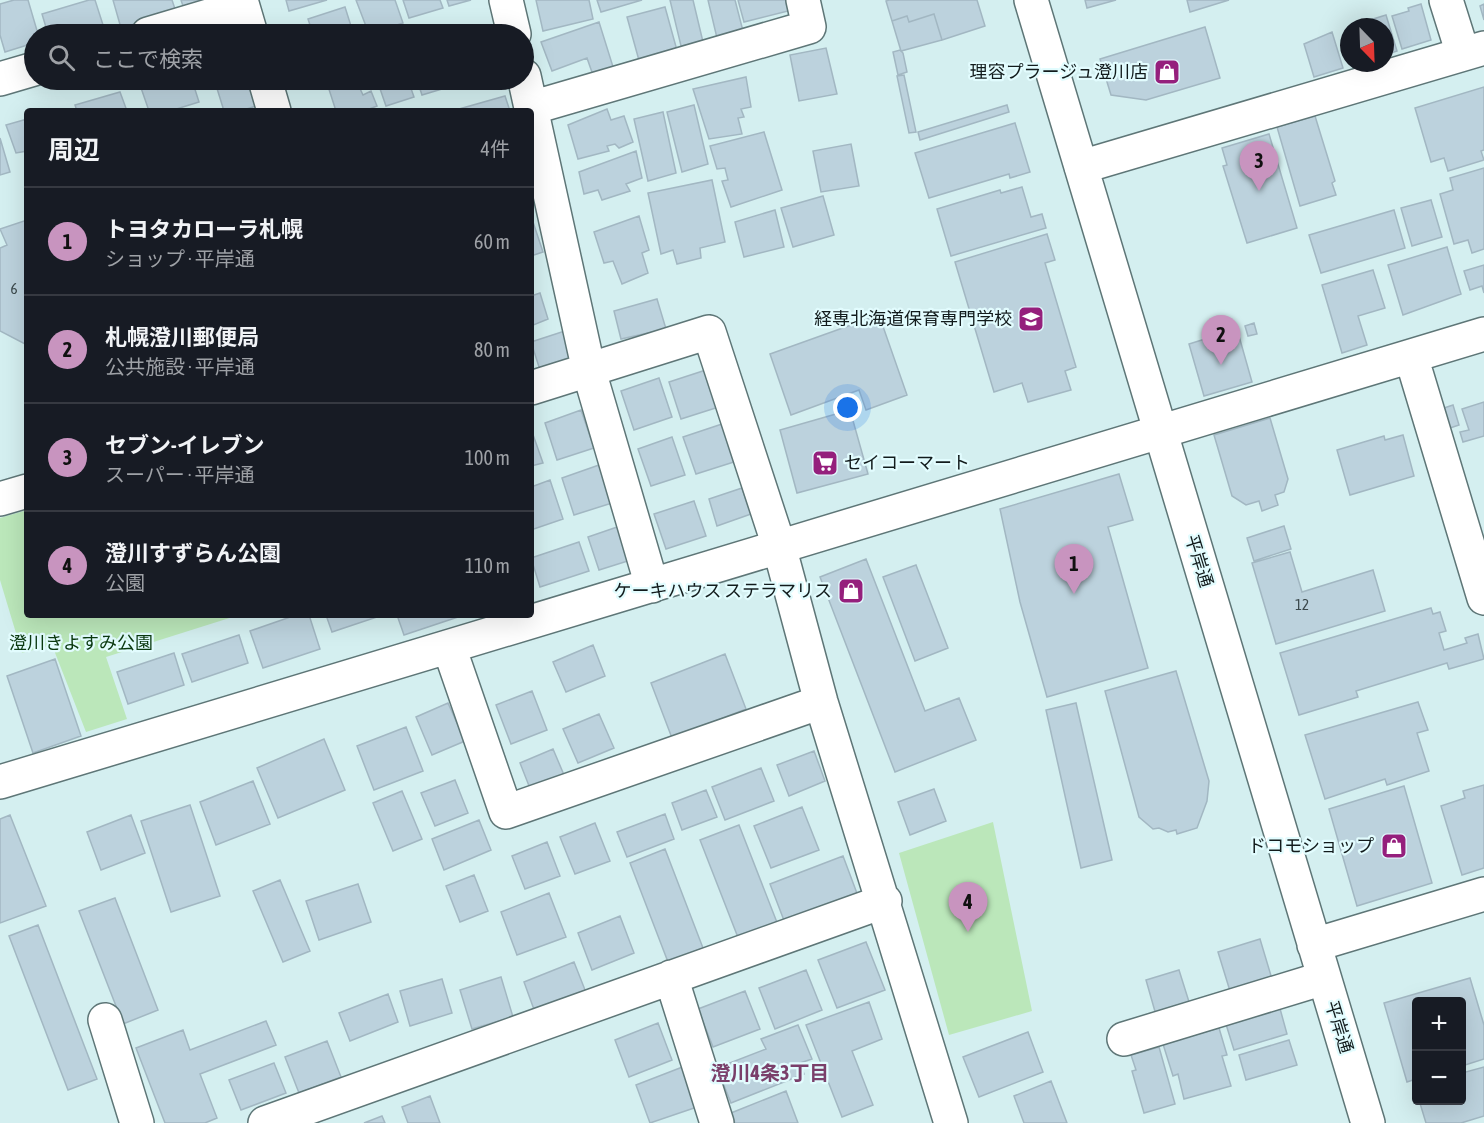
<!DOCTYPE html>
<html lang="ja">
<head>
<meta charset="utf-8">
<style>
	:root { --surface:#171b24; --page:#20242c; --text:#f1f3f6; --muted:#9ea1a6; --line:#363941; --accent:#c894bf }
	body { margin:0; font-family:"Asap Condensed","Noto Sans JP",sans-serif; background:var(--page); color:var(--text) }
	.controls { position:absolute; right:18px; bottom:18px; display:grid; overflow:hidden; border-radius:6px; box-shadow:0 6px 24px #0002 }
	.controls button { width:54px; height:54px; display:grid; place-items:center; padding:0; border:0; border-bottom:2px solid var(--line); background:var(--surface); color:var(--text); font:30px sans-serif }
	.compass { position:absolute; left:1340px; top:18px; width:54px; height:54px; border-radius:50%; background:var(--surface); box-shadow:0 6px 24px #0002; rotate:157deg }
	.you { position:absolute; left:848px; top:408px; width:21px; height:21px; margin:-15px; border:4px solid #fff; border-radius:50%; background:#1a73e8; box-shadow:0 0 0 9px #1a73e833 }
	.badge { display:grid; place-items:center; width:39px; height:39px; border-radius:50%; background:var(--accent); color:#111; font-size:20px; font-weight:700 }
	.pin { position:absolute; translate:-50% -50px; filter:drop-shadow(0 2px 3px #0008) }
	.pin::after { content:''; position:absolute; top:32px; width:21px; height:18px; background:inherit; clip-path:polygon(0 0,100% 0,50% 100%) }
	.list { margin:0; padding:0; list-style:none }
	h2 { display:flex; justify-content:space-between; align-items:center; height:78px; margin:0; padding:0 24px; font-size:26px }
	h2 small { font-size:20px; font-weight:400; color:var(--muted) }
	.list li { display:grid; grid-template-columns:39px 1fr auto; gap:18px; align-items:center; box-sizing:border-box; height:108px; padding:0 24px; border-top:2px solid var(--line) }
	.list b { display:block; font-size:22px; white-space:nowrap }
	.list p { margin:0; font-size:20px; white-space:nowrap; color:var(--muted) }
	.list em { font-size:20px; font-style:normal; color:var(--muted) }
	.icon { flex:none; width:33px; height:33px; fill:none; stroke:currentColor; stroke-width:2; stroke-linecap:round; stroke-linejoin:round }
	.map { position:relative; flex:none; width:1484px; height:1123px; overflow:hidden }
	.search { position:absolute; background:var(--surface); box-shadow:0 6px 24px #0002; left:24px; top:24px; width:510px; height:66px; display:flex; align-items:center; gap:15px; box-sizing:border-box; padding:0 21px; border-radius:33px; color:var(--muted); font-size:22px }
	.panel { position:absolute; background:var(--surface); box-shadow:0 6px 24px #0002; left:24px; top:108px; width:510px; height:510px; border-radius:6px }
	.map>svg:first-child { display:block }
	.green { fill:#bbe7ba }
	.building { fill:#bcd2dd; stroke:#a2b7c2; stroke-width:1.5 }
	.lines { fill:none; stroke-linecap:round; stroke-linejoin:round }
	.minor-casing { stroke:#5e7677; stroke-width:36 }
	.minor { stroke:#fff; stroke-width:33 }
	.labels { text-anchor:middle; stroke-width:4.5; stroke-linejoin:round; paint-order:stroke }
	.number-label { font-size:15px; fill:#3c494c }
	.poi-label { font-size:18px; fill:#121b1c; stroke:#e2fcfe; text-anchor:end }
	.street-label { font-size:18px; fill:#121b1c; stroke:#e2fcfe }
	.park-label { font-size:18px; fill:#0a390f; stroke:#e2fcfe }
	.neighbourhood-label { font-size:20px; font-weight:bold; fill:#7a3f6a; stroke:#e2fcfe }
</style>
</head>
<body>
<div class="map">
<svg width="1484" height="1123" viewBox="0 0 1484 1123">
	<rect width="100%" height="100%" fill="#d4eff0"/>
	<!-- green -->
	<path class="green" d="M27,510v105h212l-133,42 21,62 -41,13 -34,-87 -30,8 -22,-73v-62z
		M993,822l39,189 -83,24 -50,-182z"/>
	<!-- building -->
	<path class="building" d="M14,0h14l10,34h-4v9l-29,9 -5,-17v-31z
		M89,0h6l9,28 -23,6h-33l-6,-20z
		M113,0h59l4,12 -55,16z
		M181,0h45l-41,12z
		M286,0h41l-38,11z
		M356,0h39l8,23 -34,11z
		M403,0h37l3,8 -34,10z
		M447,0h24l-22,6z
		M536,0h53l4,19 -50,12z
		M597,0h45l-41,12z
		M670,0h23l10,42 -22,4z
		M708,0h27l8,31 -26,7z
		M738,0h64l2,7 -60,15z
		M889,0h88l8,26 -43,14 -8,-26 -25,8 -2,-6 -15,5 -6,-20z
		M1085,0h31l-29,8z
		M1187,0h42l-39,12z
		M1421,4l10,36 -29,9 -10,-33 17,-5 -1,-3z
		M1484,4v16l-4,-14z
		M345,7l6,19 -8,3 2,5h-32l-5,-15z
		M665,7l13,47 -38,10 -13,-47z
		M934,14l8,26 -41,11 -9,-30 15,-5 2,6z
		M1386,15l11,36 -12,4v-28h-28l17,-5 -1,-3z
		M599,22l15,48 -20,8 -7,-20 -35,13 -11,-29z
		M1205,27l15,51 -74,22 -35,-5 -11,-36z
		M1332,32l11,36 -29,9 -10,-33z
		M826,48l11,46 -38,7 -9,-46z
		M900,50l3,3 4,19 -9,3 -5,-23z
		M904,75l12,57 -7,1 -12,-57z
		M746,77l5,30 -10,2 3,8 -6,1 4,16 -33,5 -16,-50z
		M147,80h45l7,22 -29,9h-21l-10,-29z
		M225,80h30l8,24 -23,7h-16l-9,-29z
		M326,80h30l7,15 8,-4 6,15 -13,5h-28z
		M377,80h31l6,17 -28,9z
		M417,80h34l1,6 -30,9z
		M1484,87v63l-3,1 3,9 -36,11 -4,-13 -13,4 -16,-54z
		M120,92l7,19h-50l-2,-6z
		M505,96l5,15 -51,-2z
		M694,105l14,59 -26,8 -15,-60z
		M1007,105l2,7 -89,28 -2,-8z
		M607,109l4,11 13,-4 9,26 -14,6 -4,-4 -8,2 2,5 -31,8 -10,-34z
		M663,112l13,61 -28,8 -14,-62z
		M1315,116l20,65 -3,2 4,12 -36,11 -23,-79z
		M27,119v32l-11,2 -10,-28z
		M1015,123l15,49 -20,6 -1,-4 -80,24 -14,-45z
		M764,132l18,58 -51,17 -9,-26 6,-1 -3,-12 -8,1 -7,-23z
		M1269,134l28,94 -50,15 -24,-77 4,-1 -5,-17z
		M0,138l10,34 -10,3z
		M851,144l8,42 -38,6 -8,-41z
		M636,151l6,27 -16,6 4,7 -28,9 -4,-10 -14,4 -5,-22z
		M1484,168v81l-12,4 -4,-13 -14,4 -14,-50 13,-4 -3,-12z
		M712,180l13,62 -25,6 1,10 -24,6 -4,-14 -12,4 -13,-61z
		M1022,187l9,30 11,-3 4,14 -95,28 -14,-47 63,-19 1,3z
		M823,196l11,39 -41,12 -12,-39z
		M1431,200l11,37 -30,9 -11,-38z
		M775,210l9,37 -40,10 -9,-35z
		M1394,210l11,38 -84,25 -12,-38z
		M639,216l10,34 -7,3 6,20 -26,11 -9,-23 -9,2 -10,-31z
		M27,220v125l-27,-14v-83l7,-3 -7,-16z
		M533,222l10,30 -12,4v-33z
		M1047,234l8,26 -10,3 31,104 -11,4 6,19 -43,12 -6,-19 -28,9 -39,-130z
		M1447,247l14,47 -58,21 -15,-50z
		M1484,265v28l-2,-7 -12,4 -6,-19z
		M1373,270l12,38 -27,8 9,29 -25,8 -20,-68z
		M540,293l8,26 -17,7v-30z
		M657,299l9,30 -45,10 -7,-28z
		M879,315l28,80 -41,15 -7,-20 -68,25 -21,-61z
		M1254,323l3,11 -9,2 -3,-10z
		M574,328l8,29 -42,13 -9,-28z
		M1237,329l15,53 -48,14 -15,-52z
		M712,368l13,37 -44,14 -12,-37z
		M659,378l13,39 -38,13 -13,-39z
		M1484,402v34l-21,6 -3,-10 9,-2 -7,-21z
		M1453,405l6,20 -9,3 -6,-20z
		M581,410l13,38 -37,12 -12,-37z
		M850,410l18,64 -71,19 -17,-63z
		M1270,418l18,61 -4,13 -9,3 3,10 -16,6 -3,-10 -13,4 -14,-9 -18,-61z
		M725,423l12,38 -41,13 -13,-37z
		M531,429l12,34 -12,3z
		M1403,435l11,41 -64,19 -13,-45 47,-14 1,4z
		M672,437l13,38 -34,11 -13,-37z
		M599,465l13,38 -38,12 -12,-37z
		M1119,474l14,46 -25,7 40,141 -101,29 -27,-95 -20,-93z
		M550,480l13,39 -32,11v-43z
		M742,488l9,26 -34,12 -8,-27z
		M694,501l12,35 -40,13 -12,-35z
		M623,525l11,34 -35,11 -11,-33z
		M1284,526l7,23 -37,12 -7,-23z
		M579,542l10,29 -49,16 -9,-29z
		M1290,552l12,40 71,-22 12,41 -109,33 -24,-81z
		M866,559l59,152 34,-13 17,42 -81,32 -75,-195z
		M916,565l32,83 -33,13 -32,-84z
		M1431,608l2,6 7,-2 6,19 -7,2 5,17 23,-7 -2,-5 13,-4 6,25 -35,10 -2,-6 -91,28 2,6 -59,18 -19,-62z
		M296,615h13l11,34 -57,19 -13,-37z
		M326,615h54v1l-48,16z
		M397,615h67l-60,20z
		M239,635l9,28 -56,19 -10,-28z
		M593,645l12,31 -39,16 -13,-30z
		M174,653l10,32 -56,19 -11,-32z
		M725,654l21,55 -74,29 -21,-55z
		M55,659l26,77 -48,17 -26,-77z
		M1176,671l33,110 -2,20 -10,27 -20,6 -1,-4 -8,2 -9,-4 -6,1 -14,-12 -34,-126z
		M532,691l15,39 -36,14 -15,-39z
		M1418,702l10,28 -11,3 12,38 -42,14 -2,-6 -60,20 -20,-64z
		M448,703l17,38 -33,14 -16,-38z
		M1076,703l36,157 -31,8 -35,-158z
		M599,714l15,34 -36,15 -15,-34z
		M406,727l17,44 -49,19 -17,-44z
		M324,739l21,51 -67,28 -21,-50z
		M553,749l14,33 -34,14 -13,-33z
		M814,751l11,30 -36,15 -12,-31z
		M761,768l13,33 -49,19 -13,-33z
		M455,780l13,33 -33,13 -14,-33z
		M253,781l17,43 -54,21 -16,-43z
		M1484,785v83l-22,7 -21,-69 24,-8 -2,-7z
		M1404,786l28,97 -75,23 -28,-97z
		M934,789l12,32 -36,14 -12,-33z
		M706,790l11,27 -35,13 -10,-27z
		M402,791l20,48 -29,12 -20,-48z
		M190,805l30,91 -49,16 -30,-91z
		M802,807l17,43 -48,18 -17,-42z
		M665,814l9,25 -47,18 -10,-25z
		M10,815l36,91 -46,17v-104z
		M131,815l14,38 -44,17 -14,-38z
		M479,820l12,30 -47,20 -12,-31z
		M595,823l15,38 -35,13 -15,-37z
		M739,825l39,100 -39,15 -39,-100z
		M547,842l13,34 -35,13 -13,-33z
		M665,849l38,99 -35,14 -38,-99z
		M843,856l15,40 -73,27 -15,-39z
		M474,875l14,36 -28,11 -14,-36z
		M280,880l30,71 -27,11 -30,-71z
		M358,884l13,38 -52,18 -13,-39z
		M549,893l17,44 -49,18 -16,-43z
		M115,898l43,112 -35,14 -44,-113z
		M620,916l14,37 -42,17 -14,-37z
		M38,925l59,154 -29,11 -59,-154z
		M1260,939l12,40 -42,12 -12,-39z
		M866,942l19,48 -48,18 -19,-48z
		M574,962l13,33 -51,20 -12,-33z
		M806,970l16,40 -47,19 -16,-41z
		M1179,970l11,35 -34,10 -10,-35z
		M501,977l12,40 -41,12 -12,-39z
		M1470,978l14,47v34l-22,7v-64h-46v77l-9,3 -23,-79z
		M442,979l10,34 -42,13 -10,-35z
		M745,991l15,38 -47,18 -15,-38z
		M388,994l10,28 -48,19 -11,-28z
		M869,1002l13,37 -30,12 21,54 -31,12 -36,-92z
		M1279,1005l8,29 -53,16 -9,-29z
		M266,1021l10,24 -76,29 17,44 -12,5h-40l-29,-75 47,-18 7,20z
		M658,1023l14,37 -43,17 -14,-37z
		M798,1025l14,34 -12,4 4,11 -73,29 -14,-35 49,-19 -5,-10z
		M1219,1028l8,27 -5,1 9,30 -47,13 -6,-25 -5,2 -10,-32z
		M1028,1032l15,40 -64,25 -16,-40z
		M1289,1040l8,25 -51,15 -7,-25z
		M327,1041l14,36 -42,16 -14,-36z
		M1159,1047l16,57 -31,9 -12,-42 4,-1 -5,-15z
		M274,1063l12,30 -45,17 -12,-30z
		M685,1066l15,40 -50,17 -14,-38z
		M1484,1067v49l-23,7h-35l-7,-23h43v-27z
		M1051,1081l16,42h-43l-10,-27z
		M786,1091l12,32h-63l-4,-10z
		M430,1096l10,27h-32l-6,-16z
		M382,1116l3,7h-21z"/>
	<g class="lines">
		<!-- minor casing -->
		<g class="minor-casing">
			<path id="minor" d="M241,0l10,34
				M506,0l8,34
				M1031,0l337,1123
				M1446,0l17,54
				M148,34l94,-28
				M524,76l65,295 63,215
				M0,79l34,-10
				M265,80l9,31
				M531,108l278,-81 -6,-27
				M1081,167l403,-119
				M1411,356l73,242
				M531,388l178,-56 70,214 42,156 130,421
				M0,499l27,-8
				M449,647l57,165 315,-110
				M0,782l1484,-448
				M1314,945l170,-51
				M671,977l46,146
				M105,1020l32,103
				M1124,1039l200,-61
				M265,1123l620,-222"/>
		</g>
		<!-- minor -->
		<use href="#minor" class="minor"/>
	</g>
	<!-- icons -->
	<defs>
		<g id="shop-square" transform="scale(1.35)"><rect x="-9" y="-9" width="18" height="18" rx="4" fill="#951f7c" stroke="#e2fcfe"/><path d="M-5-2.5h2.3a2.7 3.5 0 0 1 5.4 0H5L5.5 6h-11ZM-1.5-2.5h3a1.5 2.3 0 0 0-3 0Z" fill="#fff"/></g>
		<g id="university-square" transform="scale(1.35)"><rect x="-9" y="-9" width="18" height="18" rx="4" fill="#951f7c" stroke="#e2fcfe"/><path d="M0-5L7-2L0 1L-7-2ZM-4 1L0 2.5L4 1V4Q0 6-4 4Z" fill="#fff"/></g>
		<g id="supermarket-square" transform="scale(1.35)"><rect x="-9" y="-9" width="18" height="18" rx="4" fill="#951f7c" stroke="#e2fcfe"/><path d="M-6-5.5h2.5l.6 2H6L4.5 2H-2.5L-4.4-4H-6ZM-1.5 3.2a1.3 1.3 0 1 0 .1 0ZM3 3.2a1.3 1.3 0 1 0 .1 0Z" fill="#fff"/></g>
	</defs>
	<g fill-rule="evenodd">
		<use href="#shop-square" x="1167" y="72"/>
		<use href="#university-square" x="1031" y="319"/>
		<use href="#supermarket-square" x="825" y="463"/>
		<use href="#shop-square" x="851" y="591"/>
		<use href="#shop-square" x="1394" y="846"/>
	</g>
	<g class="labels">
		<!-- number labels -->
		<g class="number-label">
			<text x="14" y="294">6</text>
			<text x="1302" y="610">12</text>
		</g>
		<!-- poi labels -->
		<g class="poi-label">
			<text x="1148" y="78">理容プラージュ澄川店</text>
			<text x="1012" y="325">経専北海道保育専門学校</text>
			<text x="844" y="469" text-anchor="start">セイコーマート</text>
			<text x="832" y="597">ケーキハウス ステラマリス</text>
			<text x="1374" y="852">ドコモショップ</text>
		</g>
		<!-- street labels -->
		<g class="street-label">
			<text transform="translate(1199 561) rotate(73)" y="6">平岸通</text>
			<text transform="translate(1339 1027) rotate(73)" y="6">平岸通</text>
		</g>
		<!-- park labels -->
		<g class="park-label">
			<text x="81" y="649">澄川きよすみ公園</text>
		</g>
		<!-- neighbourhood labels -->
		<g class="neighbourhood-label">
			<text x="770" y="1080">澄川4条3丁目</text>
		</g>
	</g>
</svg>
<div class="controls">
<button>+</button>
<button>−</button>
</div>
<svg class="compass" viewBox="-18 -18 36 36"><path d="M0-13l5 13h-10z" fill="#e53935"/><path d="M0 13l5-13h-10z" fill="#9ea1a6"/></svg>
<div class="you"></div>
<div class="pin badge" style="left:1074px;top:594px">1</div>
<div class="pin badge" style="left:1221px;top:365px">2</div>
<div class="pin badge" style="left:1259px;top:191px">3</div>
<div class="pin badge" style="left:968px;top:932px">4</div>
<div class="search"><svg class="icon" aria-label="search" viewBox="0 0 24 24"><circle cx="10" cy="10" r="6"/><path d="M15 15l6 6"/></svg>ここで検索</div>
<section class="panel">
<h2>周辺<small>4件</small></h2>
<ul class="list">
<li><span class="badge">1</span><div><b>トヨタカローラ札幌</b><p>ショップ · 平岸通</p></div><em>60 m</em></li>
<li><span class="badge">2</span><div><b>札幌澄川郵便局</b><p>公共施設 · 平岸通</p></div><em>80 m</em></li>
<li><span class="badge">3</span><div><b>セブン-イレブン</b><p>スーパー · 平岸通</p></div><em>100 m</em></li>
<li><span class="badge">4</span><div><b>澄川すずらん公園</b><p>公園</p></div><em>110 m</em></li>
</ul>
</section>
</div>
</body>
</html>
